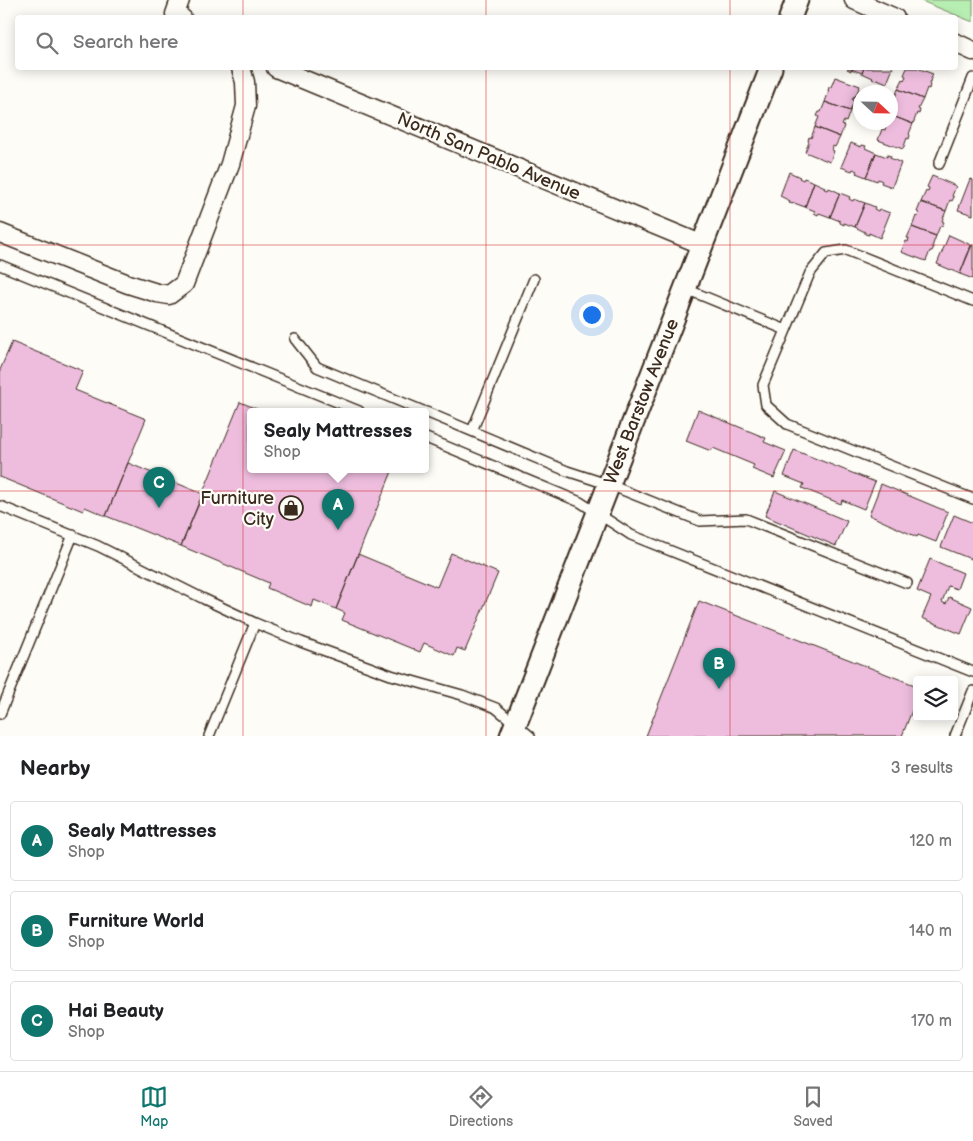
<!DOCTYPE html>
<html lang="en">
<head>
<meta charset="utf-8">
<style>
	:root { --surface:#fff; --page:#f6f6f6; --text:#202124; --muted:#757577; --line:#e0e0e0; --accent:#0f766e }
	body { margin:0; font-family:"Balsamiq Sans",sans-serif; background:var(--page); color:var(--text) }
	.controls { position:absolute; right:15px; bottom:15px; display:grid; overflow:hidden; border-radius:5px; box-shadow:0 2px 12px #0003 }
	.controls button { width:45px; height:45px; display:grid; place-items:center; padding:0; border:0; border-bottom:1px solid var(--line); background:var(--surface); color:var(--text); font:25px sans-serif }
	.compass { position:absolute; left:853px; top:85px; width:45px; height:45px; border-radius:50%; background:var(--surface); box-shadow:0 2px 12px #0003; rotate:112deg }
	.you { position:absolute; left:591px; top:314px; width:18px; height:18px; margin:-12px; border:4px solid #fff; border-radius:50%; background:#1a73e8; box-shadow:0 0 0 8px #1a73e833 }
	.badge { display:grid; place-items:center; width:32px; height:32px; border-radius:50%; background:var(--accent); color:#fff; font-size:16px; font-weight:700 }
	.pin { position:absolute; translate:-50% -41px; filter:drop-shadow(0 1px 2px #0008) }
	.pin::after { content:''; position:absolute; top:26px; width:18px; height:15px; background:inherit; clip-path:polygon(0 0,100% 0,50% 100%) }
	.popup { position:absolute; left:247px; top:408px; width:182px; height:65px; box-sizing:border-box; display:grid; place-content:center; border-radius:5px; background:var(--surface); filter:drop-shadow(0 1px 4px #0005); font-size:16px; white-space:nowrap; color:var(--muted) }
	.popup b { font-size:19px; color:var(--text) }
	.popup::after { content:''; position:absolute; left:50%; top:100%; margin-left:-10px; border:10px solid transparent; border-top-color:var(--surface) }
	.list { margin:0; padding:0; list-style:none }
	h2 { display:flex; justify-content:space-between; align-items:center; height:65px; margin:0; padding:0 20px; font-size:21px }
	h2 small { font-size:16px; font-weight:400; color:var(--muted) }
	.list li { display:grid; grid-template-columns:32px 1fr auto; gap:15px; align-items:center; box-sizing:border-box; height:80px; margin:0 10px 10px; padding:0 10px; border:1px solid var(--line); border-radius:5px }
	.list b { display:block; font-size:19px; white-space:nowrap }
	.list p { margin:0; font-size:16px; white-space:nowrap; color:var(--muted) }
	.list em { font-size:16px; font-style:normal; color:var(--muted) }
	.icon { flex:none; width:28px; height:28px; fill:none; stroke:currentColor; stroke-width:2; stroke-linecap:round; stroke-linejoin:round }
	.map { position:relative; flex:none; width:973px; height:736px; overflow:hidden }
	.search { position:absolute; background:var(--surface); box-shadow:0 2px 12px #0003; left:15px; right:15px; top:15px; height:55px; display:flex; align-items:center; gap:12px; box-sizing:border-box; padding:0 18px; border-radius:5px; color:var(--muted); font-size:19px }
	.sheet { height:335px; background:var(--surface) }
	nav { display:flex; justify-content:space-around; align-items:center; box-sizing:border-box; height:70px; border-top:1px solid var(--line); background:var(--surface); font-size:14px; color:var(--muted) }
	nav a { display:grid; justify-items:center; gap:2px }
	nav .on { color:var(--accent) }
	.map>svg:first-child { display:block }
	.green { fill:#b7eeb1; stroke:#798c68 }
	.building { fill:#eebdde; stroke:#3b2a1e }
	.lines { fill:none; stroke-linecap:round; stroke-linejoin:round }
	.service-casing { stroke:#3b2a1e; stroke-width:12 }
	.minor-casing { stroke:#3b2a1e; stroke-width:21 }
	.tertiary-casing { stroke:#3b2a1e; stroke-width:25 }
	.service { stroke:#fdfcf7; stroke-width:9 }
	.minor { stroke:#fdfcf7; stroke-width:18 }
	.tertiary { stroke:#fdfcf7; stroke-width:21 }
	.grid { fill:none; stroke:#d62828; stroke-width:1; stroke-opacity:0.55 }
	.labels { text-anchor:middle; stroke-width:4.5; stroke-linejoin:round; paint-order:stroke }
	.street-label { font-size:18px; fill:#3b2a1e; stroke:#fdfcf7 }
	.poi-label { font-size:18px; fill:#3b2a1e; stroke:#fdfcf7; text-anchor:end }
</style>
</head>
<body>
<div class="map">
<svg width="973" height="736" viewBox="0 0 973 736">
	<rect width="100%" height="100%" fill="#fdfcf7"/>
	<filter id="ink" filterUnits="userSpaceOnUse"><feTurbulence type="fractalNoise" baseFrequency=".02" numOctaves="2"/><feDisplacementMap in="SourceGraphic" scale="10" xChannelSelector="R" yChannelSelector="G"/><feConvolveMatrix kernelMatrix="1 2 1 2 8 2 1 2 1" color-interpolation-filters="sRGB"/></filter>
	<g filter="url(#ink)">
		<!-- green -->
		<path class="green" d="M919,0h54v22z"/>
		<!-- building -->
		<path class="building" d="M848,68h16l-2,5 -11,-4v2l-4,-2z
			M864,68h29l-6,15 -10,-4 -1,2 -4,-2 1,-1 -11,-5z
			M907,68h10l16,6 -4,10 1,1 -1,4 -2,-1 -4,11 -25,-10 5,-10 1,1 2,-4 -2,-1z
			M835,77l25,9 -5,11 -1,-1 -2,4 2,1 -4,10 -25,-9 4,-11h-1l1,-4h2z
			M898,89l25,10 -5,10 2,1 -1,4 -2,-1 -4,11 -23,-9v-6l2,-5 2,1 2,-4 -2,-1z
			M825,102l25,9 -4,11 -2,-1 -2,4 2,1 -4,11 -25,-10 4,-10 -2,-1 2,-4h2z
			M890,115l23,9 -4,10 1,1 -1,4 -2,-1 -4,11 -25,-9 4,-11 3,1 1,-4 -2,-1 1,-3h5z
			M815,127l25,10 -5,10 -2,-1 -1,4 2,1 -4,11 -25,-10 4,-10 -1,-1 1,-4 2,1z
			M851,143l10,4 1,-2 4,1 -1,2 11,5 -10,24 -10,-4 1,-2 -4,-2 -1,2 -11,-4z
			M876,153l11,4v-2l4,1 -1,2 11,5 -9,24 -11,-4 1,-2 -4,-2 -1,2 -11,-4z
			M789,172l11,5 -1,1 4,2 1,-2 10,4 -9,25 -11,-4 -1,1 -4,-1 1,-2 -10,-5z
			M932,176l24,10 -4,10 2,1 -2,4 -2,-1 -4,11 -25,-9 5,-11 2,1 1,-4 -2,-1z
			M970,179l3,1v35l-15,-5z
			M814,182l11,5 -1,2 4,1 1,-2 11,5 -10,24 -11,-4 -1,2 -4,-2 1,-2 -10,-4z
			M840,193l10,4 -1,2 4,2 1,-2 11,4 -10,24 -11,-4v2l-4,-2v-2l-10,-4z
			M921,202l25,9 -4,10 2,1 -2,4h-2l-4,10 -24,-9 4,-11 2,1 1,-4 -2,-1z
			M865,203l10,4 -1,2 4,2 1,-2 11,4 -10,25 -11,-5v2l-4,-1v-2l-10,-5z
			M912,227l24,9 -4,11h2l-2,4h-2l-4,10 -25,-9 5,-11 2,1 1,-4h-2z
			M949,235l22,10 -11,29 -23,-10z
			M972,245h1v34l-13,-5z
			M12,342l71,29 -8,19 71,29 -40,97 -21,-9 -2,4 -83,-34v-107z
			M240,402l22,9h-12v58h143l-57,140 -22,-9 -2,7 -45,-19 2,-5 -88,-37z
			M698,410l68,28 -2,4 22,9 -12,27 -22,-9 2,-4 -41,-17 -2,3 -25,-10z
			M794,450l81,32 -11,27 -22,-9 -1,4 -39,-16 2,-4 -20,-8z
			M128,463l75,31 -22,52 -75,-30z
			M881,484l67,28 -12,30 -18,-7 -1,2 -48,-22z
			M775,491l72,30 -11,25 -71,-30z
			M954,515l19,8v35l-2,1 -30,-12z
			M451,553l47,20 -33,78 -8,-3 -3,8 -30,-13 -4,9 -78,-32 3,-7 -9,-4 22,-55 79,33z
			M930,559l33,14 -6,16 -9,-3 -6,16 4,2 3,-7 23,10 -11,27 -39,-16 9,-21 -14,-6z
			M699,601l218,85v12l-15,38h-256z"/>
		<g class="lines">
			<!-- service casing -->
			<g class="service-casing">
				<path id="service" d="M939,164l34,-86
					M0,265l359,146
					M686,289l100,41
					M973,301l-127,-51 -20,3 -16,20 -47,112 3,20 21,19 186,75
					M295,339l22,28 106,44
					M426,412l141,59 43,14 90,36 46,-2 161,64
					M472,431l62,-152
					M426,438l154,64 51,33 342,137
					M0,506l98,40 106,53 51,24 46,19 90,33 71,20 34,13 34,28
					M0,714l73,-179
					M209,736l46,-113
					M955,736l18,-45"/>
			</g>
			<!-- minor casing -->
			<g class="minor-casing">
				<path id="minor" d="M180,0l-5,14 7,4
					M854,0l41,18
					M956,43l17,8
					M276,68l427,177
					M0,233l128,51 29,9 12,2 15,-11 46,-120 16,-58 -1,-24 -4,-14"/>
			</g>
			<!-- tertiary casing -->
			<g class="tertiary-casing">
				<g id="tertiary">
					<path d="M790,18l7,-18"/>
					<path id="s1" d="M511,736l260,-668"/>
				</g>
			</g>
			<!-- service -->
			<use href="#service" class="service"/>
			<!-- minor -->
			<use href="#minor" class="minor"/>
			<!-- tertiary -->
			<use href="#tertiary" class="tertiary"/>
		</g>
	</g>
	<!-- grid -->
	<path class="grid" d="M243,0v18M486,0v18M730,0v18M243,68v668M486,68v668M730,68v668M0,245h973M0,491h973"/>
	<!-- icons -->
	<defs>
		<g id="shop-ring" transform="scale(1.25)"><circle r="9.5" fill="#fdfcf7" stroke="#3b2a1e" stroke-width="1.5"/><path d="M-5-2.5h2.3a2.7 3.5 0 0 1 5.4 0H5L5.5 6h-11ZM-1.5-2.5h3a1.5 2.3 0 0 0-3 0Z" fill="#3b2a1e"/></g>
	</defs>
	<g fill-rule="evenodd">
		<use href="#shop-ring" x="291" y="508"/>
	</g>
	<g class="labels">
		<!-- street labels -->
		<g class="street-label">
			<text transform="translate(489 156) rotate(23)" y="6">North San Pablo Avenue</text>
			<text dy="6" stroke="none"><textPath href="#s1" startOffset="359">West Barstow Avenue</textPath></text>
		</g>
		<!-- poi labels -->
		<g class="poi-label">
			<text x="274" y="504">Furniture<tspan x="274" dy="21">City</tspan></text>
		</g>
	</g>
</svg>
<div class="controls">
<button><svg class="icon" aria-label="layers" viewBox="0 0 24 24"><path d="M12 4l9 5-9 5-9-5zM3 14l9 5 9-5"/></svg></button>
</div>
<svg class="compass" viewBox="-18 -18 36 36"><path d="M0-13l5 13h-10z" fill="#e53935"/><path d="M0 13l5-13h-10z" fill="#757577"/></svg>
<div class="you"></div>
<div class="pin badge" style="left:338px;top:530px">A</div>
<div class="popup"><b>Sealy Mattresses</b>Shop</div>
<div class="pin badge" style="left:719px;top:689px">B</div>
<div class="pin badge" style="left:159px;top:508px">C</div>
<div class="search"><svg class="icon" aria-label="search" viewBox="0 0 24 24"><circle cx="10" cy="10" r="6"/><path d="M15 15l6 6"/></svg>Search here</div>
</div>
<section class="sheet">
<h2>Nearby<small>3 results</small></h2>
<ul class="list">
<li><span class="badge">A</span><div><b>Sealy Mattresses</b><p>Shop</p></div><em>120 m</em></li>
<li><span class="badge">B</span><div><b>Furniture World</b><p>Shop</p></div><em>140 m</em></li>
<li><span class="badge">C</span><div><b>Hai Beauty</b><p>Shop</p></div><em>170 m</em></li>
</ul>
</section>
<nav>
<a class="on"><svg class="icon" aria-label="map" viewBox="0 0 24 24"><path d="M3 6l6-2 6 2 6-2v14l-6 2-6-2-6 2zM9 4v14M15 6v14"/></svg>Map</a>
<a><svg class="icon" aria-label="directions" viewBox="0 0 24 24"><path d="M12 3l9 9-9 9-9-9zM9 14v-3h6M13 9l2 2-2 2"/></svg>Directions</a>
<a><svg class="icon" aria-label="saved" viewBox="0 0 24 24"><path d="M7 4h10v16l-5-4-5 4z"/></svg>Saved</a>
</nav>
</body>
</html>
